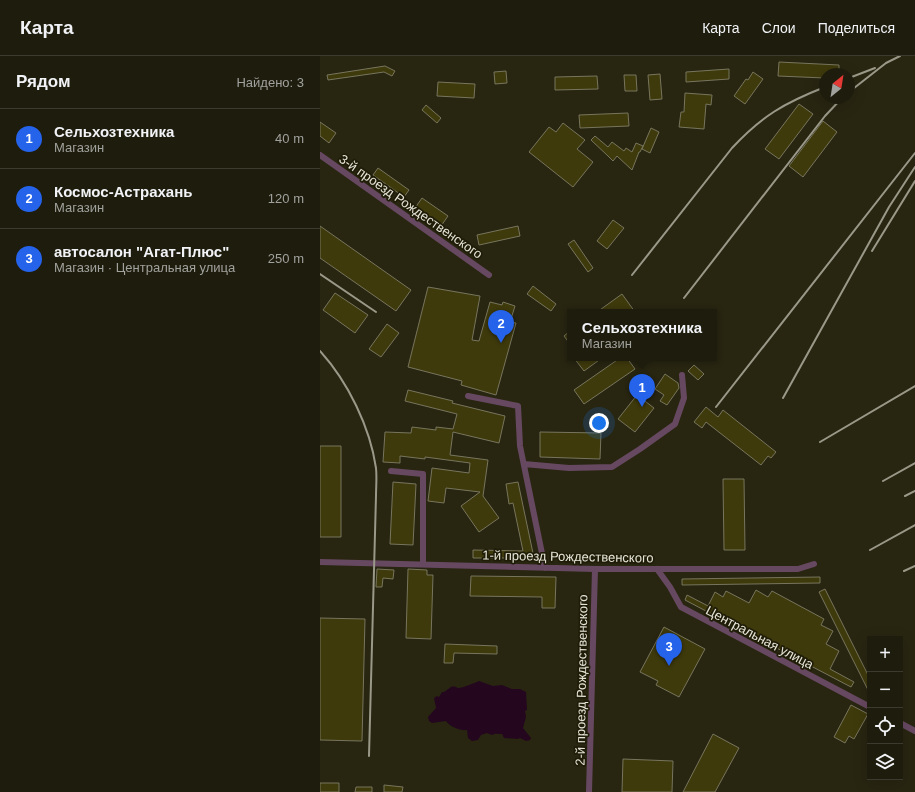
<!DOCTYPE html>
<html lang="ru">
<head>
<meta charset="utf-8">
<style>
	:root { --surface:#1e1c0d; --page:#262516; --text:#f1f3f6; --muted:#a1a19d; --line:#3c3a2e; --accent:#2563eb }
	body { margin:0; font-family:Helvetica,sans-serif; background:var(--page); color:var(--text) }
	.controls { position:absolute; right:12px; bottom:12px; display:grid; overflow:hidden; border-radius:0px; box-shadow:0 4px 16px #0002 }
	.controls button { width:36px; height:36px; display:grid; place-items:center; padding:0; border:0; border-bottom:1px solid var(--line); background:var(--surface); color:var(--text); font:20px sans-serif }
	.compass { position:absolute; left:499px; top:12px; width:36px; height:36px; border-radius:50%; background:var(--surface); box-shadow:0 4px 16px #0002; rotate:30deg }
	.you { position:absolute; left:279px; top:367px; width:14px; height:14px; margin:-10px; border:3px solid #fff; border-radius:50%; background:#1a73e8; box-shadow:0 0 0 6px #1a73e833 }
	.badge { display:grid; place-items:center; width:26px; height:26px; border-radius:50%; background:var(--accent); color:#fff; font-size:13px; font-weight:700 }
	.pin { position:absolute; translate:-50% -33px; filter:drop-shadow(0 1px 2px #0008) }
	.pin::after { content:''; position:absolute; top:21px; width:14px; height:12px; background:inherit; clip-path:polygon(0 0,100% 0,50% 100%) }
	.popup { position:absolute; left:247px; top:253px; width:150px; height:52px; box-sizing:border-box; display:grid; place-content:center; border-radius:0px; background:var(--surface); filter:drop-shadow(0 1px 3px #0005); font-size:13px; white-space:nowrap; color:var(--muted) }
	.popup b { font-size:15px; color:var(--text) }
	.popup::after { content:''; position:absolute; left:50%; top:100%; margin-left:-8px; border:8px solid transparent; border-top-color:var(--surface) }
	.list { margin:0; padding:0; list-style:none }
	h2 { display:flex; justify-content:space-between; align-items:center; height:52px; margin:0; padding:0 16px; font-size:17px }
	h2 small { font-size:13px; font-weight:400; color:var(--muted) }
	.list li { display:grid; grid-template-columns:26px 1fr auto; gap:12px; align-items:center; box-sizing:border-box; height:60px; padding:0 16px; border-top:1px solid var(--line) }
	.list b { display:block; font-size:15px; white-space:nowrap }
	.list p { margin:0; font-size:13px; white-space:nowrap; color:var(--muted) }
	.list em { font-size:13px; font-style:normal; color:var(--muted) }
	.icon { flex:none; width:22px; height:22px; fill:none; stroke:currentColor; stroke-width:2; stroke-linecap:round; stroke-linejoin:round }
	.map { position:relative; flex:none; width:595px; height:736px; overflow:hidden }
	header { display:flex; align-items:center; gap:24px; box-sizing:border-box; height:56px; padding:0 20px; background:var(--surface); border-bottom:1px solid var(--line) }
	header strong { font-size:19px }
	nav { display:flex; gap:22px; margin-inline-start:auto; font-size:14px }
	main { display:flex }
	aside { flex:1; background:var(--surface) }
	.map>svg:first-child { display:block }
	.water { fill:#24061f }
	.building { fill:#3f3a0c; stroke:#77755d }
	.lines { fill:none; stroke-linecap:round; stroke-linejoin:round }
	.minor { stroke:#674861; stroke-width:6 }
	.rail { stroke:#9a9888; stroke-width:2 }
	.labels { text-anchor:middle; stroke-width:3.5; stroke-linejoin:round; paint-order:stroke }
	.street-label { font-size:13px; fill:#e5e4d7; stroke:#1f1c08 }
</style>
</head>
<body>
<header>
<strong>Карта</strong>
<nav><a>Карта</a><a>Слои</a><a>Поделиться</a></nav>
</header>
<main>
<aside>
<h2>Рядом<small>Найдено: 3</small></h2>
<ul class="list">
<li><span class="badge">1</span><div><b>Сельхозтехника</b><p>Магазин</p></div><em>40 m</em></li>
<li><span class="badge">2</span><div><b>Космос-Астрахань</b><p>Магазин</p></div><em>120 m</em></li>
<li><span class="badge">3</span><div><b>автосалон &quot;Агат-Плюс&quot;</b><p>Магазин · Центральная улица</p></div><em>250 m</em></li>
</ul>
</aside>
<div class="map">
<svg width="595" height="736" viewBox="0 0 595 736">
	<rect width="100%" height="100%" fill="#282611"/>
	<!-- water -->
	<path class="water" d="M159,625l14,5 9,-1 10,4h8l6,3 1,18 -2,1 1,6 -3,11 8,10 -1,2 -4,1 -6,-3 -2,1 -14,-1 -2,-4c-4,0 -7,-1 -10,1l-5,-2 -6,2 -3,5 -6,1 -4,-3 -1,-8c-6,1 -17,-3 -21,-9l-14,2 -3,-2 -1,-4 8,-9 -2,-10 3,-2 2,1 3,-5h2l7,-5c3,-1 5,0 7,1 5,0 16,-5 21,-7z"/>
	<!-- building -->
	<path class="building" d="M459,6l60,3v9h-14v4l-47,-2z
		M65,10l10,5 -3,5 -8,-4 -56,8 -1,-5z
		M409,13v10l-43,3v-10z
		M186,15l1,12 -12,1 -1,-12z
		M433,16l10,7 -18,25 -11,-8 12,-17 2,1z
		M340,18l2,25 -12,1 -2,-25z
		M304,19h12l1,16h-12z
		M277,20l1,13 -43,1v-13z
		M118,26l37,2 -1,14 -37,-2z
		M365,37l27,2 -1,10 -5,-1 -2,25 -25,-2 2,-15h3z
		M479,48l14,10 -34,45 -14,-10z
		M106,49l15,13 -4,5 -15,-13z
		M308,57l1,13 -49,2 -1,-13z
		M503,65l14,11 -34,45 -14,-11z
		M0,66l16,11 -7,10 -9,-7z
		M243,67l22,17 -8,9 16,13 -20,25 -44,-35 20,-25 7,5z
		M331,72l8,4 -9,21 -8,-4z
		M275,80l13,11 4,-5 12,9 2,-3 6,4 4,-9 7,3 -3,6h-1l-7,18 -15,-14 -4,5 -5,-5 -17,-16z
		M58,112l31,22 -5,7 -31,-22z
		M102,142l26,18 -7,10 -26,-18z
		M293,164l11,8 -17,21 -10,-8z
		M0,170l91,64 -15,21 -76,-53z
		M198,170l2,10 -41,9 -2,-10z
		M254,184l19,28 -5,4 -20,-28z
		M213,230l23,18 -5,7 -24,-17z
		M108,231l52,9 -8,44 7,1 11,-39 12,3 1,-3 12,4 -5,16 6,1 -20,72 -35,-10 1,-4 -54,-14z
		M15,237l33,22 -13,18 -32,-23z
		M302,238l13,18h-38z
		M67,268l12,9 -18,24 -12,-8z
		M250,275v13l-6,-8z
		M254,302h28l-18,13z
		M300,302h7l8,11 -51,35 -10,-14z
		M374,309l10,9 -6,6 -10,-9z
		M345,318l13,9 1,5 -12,17 -7,-4 4,-6 -9,-6z
		M88,334l45,11 -1,2 53,13 -6,27 -46,-11 -3,23 38,5 -5,36 16,22 -20,14 -18,-26 19,-14 -34,-4 -2,15 -16,-2 4,-33 37,5 1,-10 -45,-6v2l-25,-3v7l-17,-1 2,-30 26,1 1,-6 24,3v-3l17,2 4,-15 -52,-13z
		M317,339l17,13 -19,24 -17,-13z
		M386,351l12,10 5,-7 53,42 -5,6 -3,-2 -7,9 -55,-43 -4,6 -8,-6z
		M220,376l61,1 -1,26 -60,-2z
		M0,390h21v91h-21z
		M403,423h21l1,71h-21z
		M73,426l23,2 -3,61 -23,-1z
		M198,426l16,76h-61v-8l50,1 -10,-48 -4,1 -3,-20z
		M57,513l17,1 -1,9 -10,-1 -1,9h-6z
		M88,513l19,1v5h6l-2,64 -25,-1z
		M151,520l85,1 -1,31h-13v-11l-72,-1z
		M500,521v6l-138,2v-6z
		M505,533l45,90v15l-51,-102z
		M436,534l12,7 4,-6 52,28 -3,6 12,6 -7,13 13,7 -9,18 24,13 -3,5 -166,-87 2,-5 21,11 7,-14 8,5 3,-6 23,12z
		M0,562l45,1 -3,122 -42,-1z
		M344,571l41,22 -26,48 -23,-12 2,-4 -18,-9z
		M125,588l52,2v8l-43,-1 -1,10h-9z
		M531,649l17,9 -14,25 -5,-3 -4,7 -11,-6z
		M393,678l26,14 -24,44h-32z
		M303,703l50,2 -1,31h-50z
		M0,727h19v9h-19z
		M64,729l19,2 -1,5h-18z
		M36,731h16v5h-17z"/>
	<g class="lines">
		<!-- minor -->
		<path class="minor" d="M0,99l169,120
			M148,340l50,10 2,40 25,122
			M204,408l45,4 43,-1 28,-18 35,-25 9,-26 -2,-23
			M71,415l32,3v90
			M0,506l275,7h203l16,-5
			M337,513l13,18 11,20 189,100
			M580,667l15,8
			M269,736l6,-223"/>
		<!-- rail -->
		<path class="rail" d="M529,22l26,-10
			M529,36l37,-29 14,-7
			M552,195l43,-70
			M0,218l56,38
			M312,219l100,-127c30,-32 52,-45 93,-61
			M364,242l141,-182 17,-18
			M0,295c28,31 50,76 56,117 1,9 0,19 0,28l-7,260
			M463,342l106,-191 26,-40
			M396,351l199,-254
			M500,386l95,-56
			M563,425l32,-18
			M585,440l10,-5
			M550,494l45,-25
			M584,515l11,-5"/>
	</g>
	<g class="labels">
		<!-- street labels -->
		<g class="street-label">
			<text transform="translate(91 150) rotate(35)" y="5">3-й проезд Рождественского</text>
			<text transform="translate(248 500) rotate(1)" y="5">1-й проезд Рождественского</text>
			<text transform="translate(440 581) rotate(28)" y="5">Центральная улица</text>
			<text transform="translate(261 624) rotate(-89)" y="5">2-й проезд Рождественского</text>
		</g>
	</g>
</svg>
<div class="controls">
<button>+</button>
<button>−</button>
<button><svg class="icon" aria-label="locate" viewBox="0 0 24 24"><circle cx="12" cy="12" r="6"/><path d="M12 2v4M12 18v4M2 12h4M18 12h4"/></svg></button>
<button><svg class="icon" aria-label="layers" viewBox="0 0 24 24"><path d="M12 4l9 5-9 5-9-5zM3 14l9 5 9-5"/></svg></button>
</div>
<svg class="compass" viewBox="-18 -18 36 36"><path d="M0-13l5 13h-10z" fill="#e53935"/><path d="M0 13l5-13h-10z" fill="#a1a19d"/></svg>
<div class="you"></div>
<div class="pin badge" style="left:322px;top:351px">1</div>
<div class="popup"><b>Сельхозтехника</b>Магазин</div>
<div class="pin badge" style="left:181px;top:287px">2</div>
<div class="pin badge" style="left:349px;top:610px">3</div>
</div>
</main>
</body>
</html>
